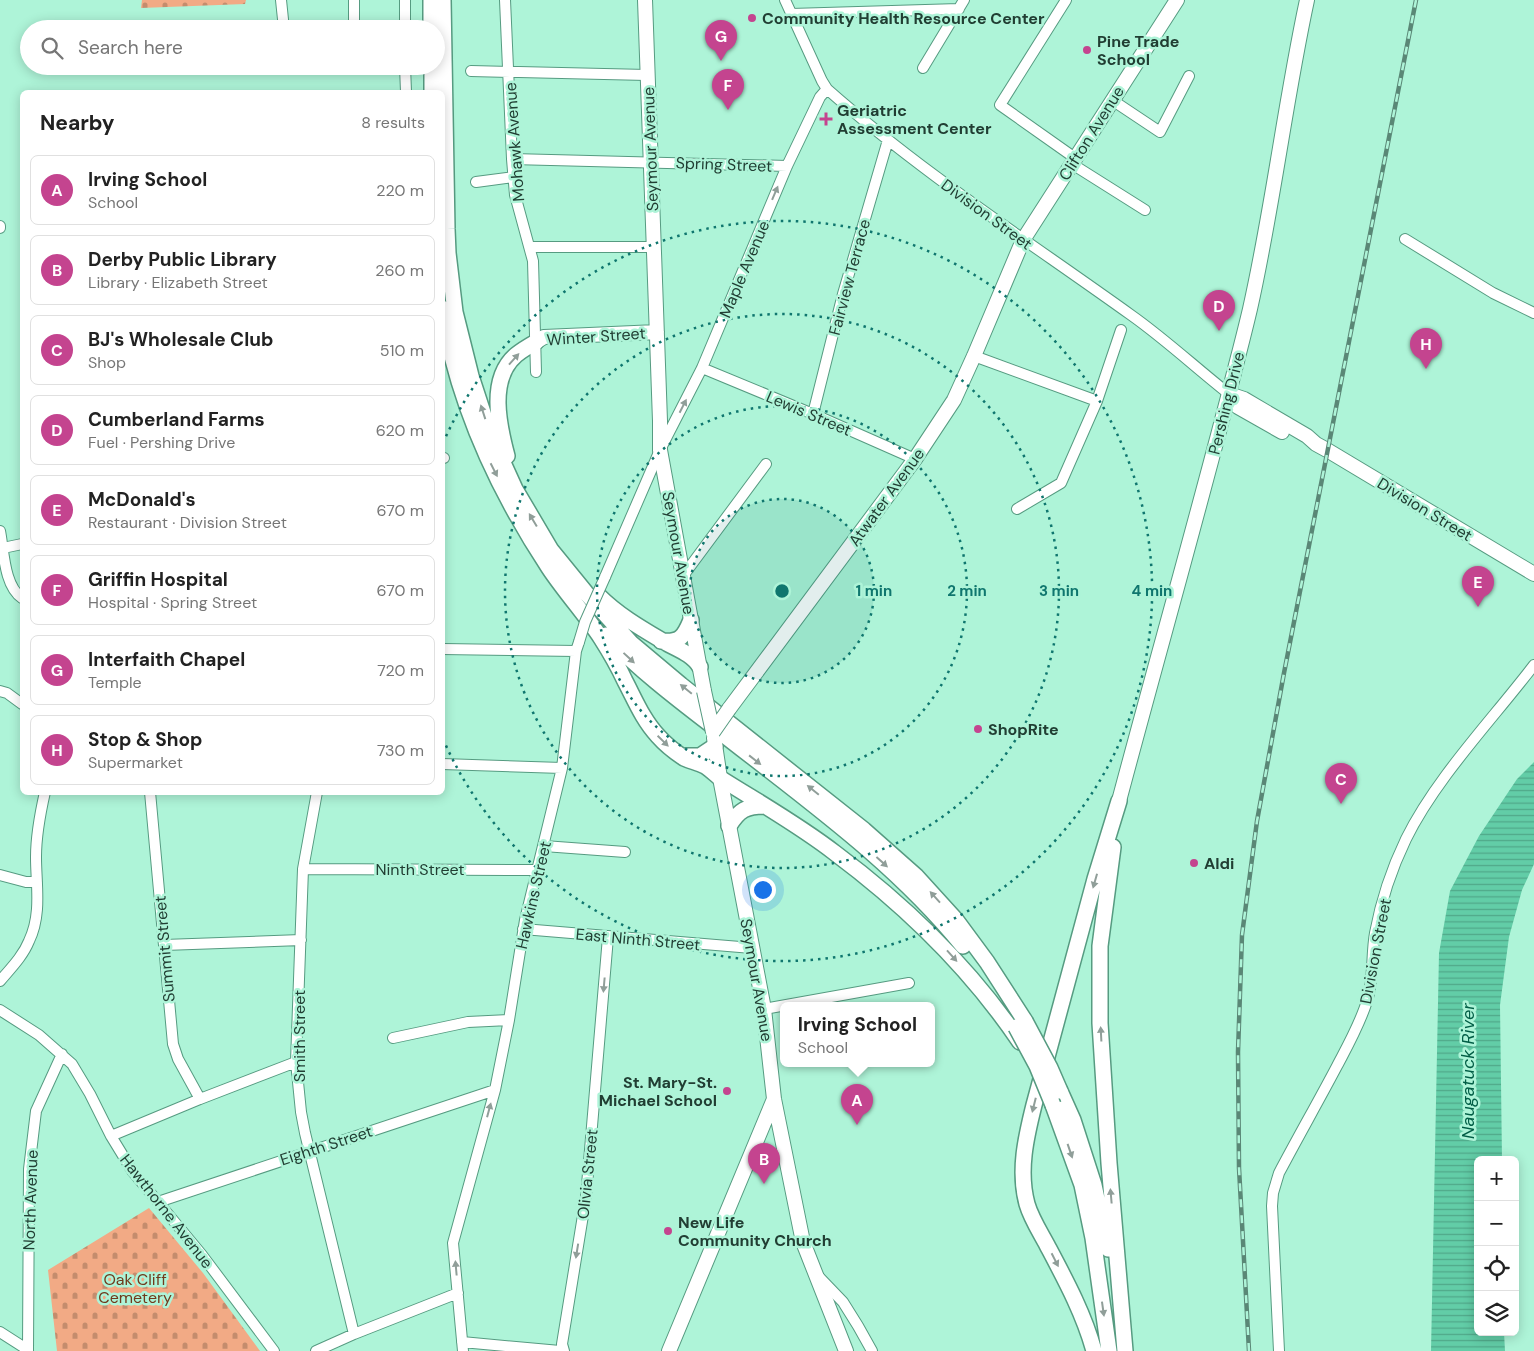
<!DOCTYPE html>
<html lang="en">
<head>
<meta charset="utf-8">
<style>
	:root { --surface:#fff; --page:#f2f2f2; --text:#222; --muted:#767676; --line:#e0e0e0; --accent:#c4448f }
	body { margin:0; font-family:"DM Sans",sans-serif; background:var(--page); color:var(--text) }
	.controls { position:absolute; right:15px; bottom:15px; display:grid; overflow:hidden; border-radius:8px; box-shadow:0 2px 12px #0003 }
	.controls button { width:45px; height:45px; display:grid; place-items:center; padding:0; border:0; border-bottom:1px solid var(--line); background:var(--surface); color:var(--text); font:25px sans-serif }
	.you { position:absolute; left:762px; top:889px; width:18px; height:18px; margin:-12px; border:4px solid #fff; border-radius:50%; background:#1a73e8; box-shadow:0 0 0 8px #1a73e833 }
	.badge { display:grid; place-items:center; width:32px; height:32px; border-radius:50%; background:var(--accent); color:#fff; font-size:16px; font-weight:700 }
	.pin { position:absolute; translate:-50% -41px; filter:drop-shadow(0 1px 2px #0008) }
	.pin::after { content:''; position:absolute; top:26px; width:18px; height:15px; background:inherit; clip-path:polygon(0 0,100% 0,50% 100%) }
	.popup { position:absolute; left:780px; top:1002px; width:155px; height:65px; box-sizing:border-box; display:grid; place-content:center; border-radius:8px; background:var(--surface); filter:drop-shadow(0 1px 4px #0005); font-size:16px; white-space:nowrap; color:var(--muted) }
	.popup b { font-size:19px; color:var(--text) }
	.popup::after { content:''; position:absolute; left:50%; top:100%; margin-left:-10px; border:10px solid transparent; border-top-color:var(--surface) }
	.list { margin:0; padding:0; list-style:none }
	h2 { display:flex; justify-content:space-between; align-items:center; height:65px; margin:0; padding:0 20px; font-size:21px }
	h2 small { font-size:16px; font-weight:400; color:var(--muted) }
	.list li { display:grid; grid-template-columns:32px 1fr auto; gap:15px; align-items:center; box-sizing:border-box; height:70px; margin:0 10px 10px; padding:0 10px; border:1px solid var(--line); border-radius:8px }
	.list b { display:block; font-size:19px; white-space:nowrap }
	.list p { margin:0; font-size:16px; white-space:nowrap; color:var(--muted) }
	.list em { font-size:16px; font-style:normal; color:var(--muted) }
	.icon { flex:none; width:28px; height:28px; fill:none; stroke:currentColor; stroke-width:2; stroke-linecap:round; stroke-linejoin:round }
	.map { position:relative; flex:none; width:1534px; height:1351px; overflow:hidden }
	.search { position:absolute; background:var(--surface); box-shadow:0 2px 12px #0003; left:20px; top:20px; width:425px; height:55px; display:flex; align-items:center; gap:12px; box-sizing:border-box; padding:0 18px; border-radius:28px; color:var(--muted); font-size:19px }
	.panel { position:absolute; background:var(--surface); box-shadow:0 2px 12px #0003; left:20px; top:90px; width:425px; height:705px; border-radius:8px }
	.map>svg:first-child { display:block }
	.cemetery { fill:url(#cemetery-stones) }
	.water { fill:url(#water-rules) }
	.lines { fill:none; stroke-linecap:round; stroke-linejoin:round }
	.minor-casing { stroke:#569b81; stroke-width:12 }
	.major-casing { stroke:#569b81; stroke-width:16 }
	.highway-casing { stroke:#569b81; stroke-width:18 }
	.minor { stroke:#fff; stroke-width:10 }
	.major { stroke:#fff; stroke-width:14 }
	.highway { stroke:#fff; stroke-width:15 }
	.rail-casing { stroke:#5a8776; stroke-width:4.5 }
	.rail { stroke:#aef4d8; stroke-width:2.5; stroke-dasharray:8; stroke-linecap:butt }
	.minor-bridge-casing { stroke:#569b81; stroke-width:12; stroke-linecap:butt }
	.major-bridge-casing { stroke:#569b81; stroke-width:16; stroke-linecap:butt }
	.highway-bridge-casing { stroke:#569b81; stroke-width:18; stroke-linecap:butt }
	.minor-bridge { stroke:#fff; stroke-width:10 }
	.major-bridge { stroke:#fff; stroke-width:14 }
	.highway-bridge { stroke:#fff; stroke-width:15 }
	.oneway { fill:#909e99 }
	.ring { fill:none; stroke:#0f766e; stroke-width:2.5; stroke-dasharray:2.5 5 }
	.poi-dot { fill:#c4448f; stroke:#aef4d8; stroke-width:2 }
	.labels { text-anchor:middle; stroke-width:5; stroke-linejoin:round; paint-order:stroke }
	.poi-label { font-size:16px; font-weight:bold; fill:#213e33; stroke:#aef4d8; text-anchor:start }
	.street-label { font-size:16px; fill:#213e33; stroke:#aef4d8 }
	.park-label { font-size:16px; fill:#6f3a1c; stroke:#aef4d8 }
	.water-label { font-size:18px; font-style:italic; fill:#025e46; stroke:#aef4d8 }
	.centre { fill:#0f766e; stroke:#aef4d8; stroke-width:2.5 }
	.ring-label { font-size:15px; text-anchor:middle; font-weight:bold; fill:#0f766e; stroke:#aef4d8; stroke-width:5; stroke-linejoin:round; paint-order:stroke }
</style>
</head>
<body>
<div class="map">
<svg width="1534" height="1351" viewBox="0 0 1534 1351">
	<defs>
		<pattern id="cemetery-stones" width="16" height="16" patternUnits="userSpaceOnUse" patternTransform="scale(1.25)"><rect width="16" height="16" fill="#f2aa85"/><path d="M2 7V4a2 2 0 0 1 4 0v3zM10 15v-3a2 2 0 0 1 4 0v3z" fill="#c48c6d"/></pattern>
		<pattern id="water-rules" width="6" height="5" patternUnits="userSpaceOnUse" patternTransform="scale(1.25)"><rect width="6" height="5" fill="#62cda7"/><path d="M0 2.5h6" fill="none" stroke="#50a889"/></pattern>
	</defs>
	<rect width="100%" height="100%" fill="#aef4d8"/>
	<!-- cemetery -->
	<path class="cemetery" d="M142,0h104l-1,4 -104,4z
		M149,1208l54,65 57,78h-203l-9,-81z"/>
	<!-- water -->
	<path class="water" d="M1534,762v102l-12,26 -13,47 -9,68 2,155h-24v172h26l1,19h-74l8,-398 11,-62 29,-55 38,-57z"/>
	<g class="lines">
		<!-- minor casing -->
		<g class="minor-casing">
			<path id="minor" d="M281,0l3,29
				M405,0v29
				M505,0l7,159 3,36 18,66 3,111
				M785,0l37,81 5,8c95,84 201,152 304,226 34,24 65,53 98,79
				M1066,0l-66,105 75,53
				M791,14l168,-5
				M354,29v-29
				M287,66l118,3
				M405,66l1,26
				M923,68l41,-68
				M471,71l176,4
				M1112,100l48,32 29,-56
				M512,159l275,7
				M1072,164l73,46
				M476,182l38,-5
				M0,226v2
				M1405,239l88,54 41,20
				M530,247h124
				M974,356l123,45
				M702,368l111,46 102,45
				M813,414l30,-120 45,-154
				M442,458h2
				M1017,509l44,-26 36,-82 24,-71
				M0,531c4,20 4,55 22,67
				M3,548l19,-4
				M683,576l83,-112
				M605,577l55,-127 42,-82 85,-202 33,-69 7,-8
				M442,649l134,2
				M0,691l7,2 15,11
				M442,764l120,4
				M150,792l23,252 5,15 22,40
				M317,792l-14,77 -7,193 5,50 4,21 49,201
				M544,846l81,6
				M303,869l234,1
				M0,875l26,7h11
				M523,929l229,19
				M164,945l137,-5
				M0,981c11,-13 23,-25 29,-40 13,-27 7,-56 7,-84 0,-22 4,-43 9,-65
				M764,1009l145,-26
				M0,1010l39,25 33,29 18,30 21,42 22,36 69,83 72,96
				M393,1038l75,-16 41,-2
				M111,1136l89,-37 96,-37
				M158,1202l337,-112
				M819,1277l24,25 15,24 14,25
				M0,1332l28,18
				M462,1342l98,9
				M28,1351l1,-182 7,-58 26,-57
				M316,1351l38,-17 104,-41
				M463,1351l-10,-108 42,-153 14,-70 16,-100 37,-152 14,-117 3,-9
				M564,1351l-2,-7 24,-147 22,-260
				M1279,1351l-7,-145 1,-13 6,-20c19,-36 39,-71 58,-107 11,-21 23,-42 30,-65 7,-22 4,-46 8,-68 6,-32 17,-65 31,-94 30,-61 86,-119 128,-174"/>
		</g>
		<!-- major casing -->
		<g class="major-casing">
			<path id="major" d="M645,0l15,421v29l44,241
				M536,342l8,-5 113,-5
				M1229,394l15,5 63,37 9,8 11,6 207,124
				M1229,394l9,13 44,25
				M729,709l186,-250 39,-59 20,-44 49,-116 154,-240
				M714,738l6,40 44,231 10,90 29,143 43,109
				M1119,801c36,-135 74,-269 109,-404 7,-29 15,-58 22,-88 23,-102 35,-207 57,-309
				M669,1351l105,-252"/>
		</g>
		<!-- highway casing -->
		<g class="highway-casing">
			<path id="highway" d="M431,0v29
				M443,0l4,229 1,24 7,59 16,64 19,58 25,55 36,61 35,43 45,50 50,42 183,145 52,46 40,44 31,42 38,59
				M432,66v26
				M442,308c15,94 55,181 107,260 16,24 36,46 52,70 9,14 17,28 24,43 10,19 18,39 33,55 7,8 17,16 26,22 7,3 15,5 21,8 6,4 10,8 15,12 38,24 79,47 115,75 71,53 135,115 185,189
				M507,456c-8,-30 -19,-77 9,-101 6,-5 13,-9 20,-13
				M599,596c18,18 40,31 62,44 13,8 31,13 39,27
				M606,635c34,36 74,66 113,96 85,67 175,130 244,215
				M661,641c19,2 23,-4 30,-21
				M686,756h14l15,-10
				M729,826c10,-16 17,-20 36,-20
				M1113,847l-13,99v77l9,140 16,188
				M1060,1091l13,29 21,65 14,64
				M1053,1105l29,80 11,53 16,113
				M1094,1351c-10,-37 -29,-72 -47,-106 -7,-13 -16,-27 -20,-41 -9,-33 -1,-67 7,-99l61,-226 24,-78"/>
		</g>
		<!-- minor -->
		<use href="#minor" class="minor"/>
		<!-- major -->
		<use href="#major" class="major"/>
		<!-- highway -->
		<use href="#highway" class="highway"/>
		<!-- rail casing -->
		<g class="rail-casing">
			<path id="rail" d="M1249,1351l-10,-183 -1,-116 4,-117 15,-114 27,-148 132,-673"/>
		</g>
		<!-- rail -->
		<use href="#rail" class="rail"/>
		<!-- minor-bridge casing -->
		<g class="minor-bridge-casing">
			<path id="minor-bridge" d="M579,642l6,-20 20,-45"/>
		</g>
		<!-- major-bridge casing -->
		<g class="major-bridge-casing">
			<path id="major-bridge" d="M704,691l9,41
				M713,732l16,-23"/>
		</g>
		<!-- highway-bridge casing -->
		<g class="highway-bridge-casing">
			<path id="highway-bridge" d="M1025,1021l25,47 10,23
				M1016,1027l21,39 16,39"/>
		</g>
		<!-- minor-bridge -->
		<use href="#minor-bridge" class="minor-bridge"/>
		<!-- major-bridge -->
		<use href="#major-bridge" class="major-bridge"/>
		<!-- highway-bridge -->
		<use href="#highway-bridge" class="highway-bridge"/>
	</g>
	<!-- one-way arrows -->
	<defs><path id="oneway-solid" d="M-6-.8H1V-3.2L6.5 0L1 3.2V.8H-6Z" transform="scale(1.25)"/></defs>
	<g class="oneway">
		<use href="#oneway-solid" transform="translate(775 193) rotate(-67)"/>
		<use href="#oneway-solid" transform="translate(514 359) rotate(-48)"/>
		<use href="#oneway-solid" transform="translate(683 406) rotate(-63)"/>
		<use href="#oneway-solid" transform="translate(483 412) rotate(-108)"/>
		<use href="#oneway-solid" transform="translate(494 470) rotate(63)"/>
		<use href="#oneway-solid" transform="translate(533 520) rotate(-121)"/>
		<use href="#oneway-solid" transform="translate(629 658) rotate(43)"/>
		<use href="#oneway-solid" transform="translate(686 689) rotate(-141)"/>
		<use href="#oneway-solid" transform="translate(663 741) rotate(44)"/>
		<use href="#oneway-solid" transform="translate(755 760) rotate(38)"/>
		<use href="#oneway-solid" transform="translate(813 790) rotate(-141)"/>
		<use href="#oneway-solid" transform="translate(882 862) rotate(42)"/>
		<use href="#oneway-solid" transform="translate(1095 881) rotate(106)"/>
		<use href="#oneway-solid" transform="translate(935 897) rotate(-132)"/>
		<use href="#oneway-solid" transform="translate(952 956) rotate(48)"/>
		<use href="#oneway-solid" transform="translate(604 985) rotate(95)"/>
		<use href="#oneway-solid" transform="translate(1101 1034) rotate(-93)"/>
		<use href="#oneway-solid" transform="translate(1034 1105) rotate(104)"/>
		<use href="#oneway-solid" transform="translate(489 1110) rotate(-75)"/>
		<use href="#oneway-solid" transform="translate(1070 1151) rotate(71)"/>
		<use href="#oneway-solid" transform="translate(1111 1196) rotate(-95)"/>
		<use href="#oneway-solid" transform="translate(577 1251) rotate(99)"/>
		<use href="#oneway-solid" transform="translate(1055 1260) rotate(63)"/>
		<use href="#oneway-solid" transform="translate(456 1268) rotate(-95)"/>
		<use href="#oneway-solid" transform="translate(1103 1309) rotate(82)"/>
	</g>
	<!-- distance rings -->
	<circle cx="782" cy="591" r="92" fill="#0f766e" fill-opacity=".12"/>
	<g class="ring">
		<circle cx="782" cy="591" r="92"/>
		<circle cx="782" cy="591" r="185"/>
		<circle cx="782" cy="591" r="277"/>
		<path d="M443 443A370 370 0 1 1 443 739"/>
	</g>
	<!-- markers -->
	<g class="poi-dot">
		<circle cx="752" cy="18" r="5"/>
		<circle cx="1087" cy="50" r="5"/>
		<path d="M823.5 111.5h5v5h5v5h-5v5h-5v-5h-5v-5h5z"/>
		<circle cx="978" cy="729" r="5"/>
		<circle cx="1194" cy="863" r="5"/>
		<circle cx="727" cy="1091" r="5"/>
		<circle cx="668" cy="1231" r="5"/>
	</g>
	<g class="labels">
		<!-- poi labels -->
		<g class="poi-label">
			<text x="762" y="24">Community Health Resource Center</text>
			<text x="1097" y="47">Pine Trade<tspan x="1097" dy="18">School</tspan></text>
			<text x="837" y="116">Geriatric<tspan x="837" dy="18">Assessment Center</tspan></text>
			<text x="988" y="735">ShopRite</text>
			<text x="1204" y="869">Aldi</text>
			<text x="717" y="1088" text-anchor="end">St. Mary-St.<tspan x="717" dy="18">Michael School</tspan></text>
			<text x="678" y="1228">New Life<tspan x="678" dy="18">Community Church</tspan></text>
		</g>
		<!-- street labels -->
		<g class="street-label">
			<text transform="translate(1091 133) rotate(-58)" y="6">Clifton Avenue</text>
			<text transform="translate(514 142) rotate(-94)" y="6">Mohawk Avenue</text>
			<text transform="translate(650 149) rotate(-92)" y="6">Seymour Avenue</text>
			<text transform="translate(724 164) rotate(2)" y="6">Spring Street</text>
			<text transform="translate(987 214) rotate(36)" y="6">Division Street</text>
			<text transform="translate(744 269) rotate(-67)" y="6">Maple Avenue</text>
			<text transform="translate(849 277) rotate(-75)" y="6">Fairview Terrace</text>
			<text transform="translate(596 336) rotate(-4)" y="6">Winter Street</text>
			<text transform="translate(1226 403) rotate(-76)" y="6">Pershing Drive</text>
			<text transform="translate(809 413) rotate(23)" y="6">Lewis Street</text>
			<text transform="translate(886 497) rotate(-54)" y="6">Atwater Avenue</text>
			<text transform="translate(1425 509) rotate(31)" y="6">Division Street</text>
			<text transform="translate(679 553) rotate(80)" y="6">Seymour Avenue</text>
			<text x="420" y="875">Ninth Street</text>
			<text transform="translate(533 895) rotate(-77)" y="6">Hawkins Street</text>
			<text transform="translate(638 939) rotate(5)" y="6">East Ninth Street</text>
			<text transform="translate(164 949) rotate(-95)" y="6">Summit Street</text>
			<text transform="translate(1375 951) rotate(-79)" y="6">Division Street</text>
			<text transform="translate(757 980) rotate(80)" y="6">Seymour Avenue</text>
			<text transform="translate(299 1036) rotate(-90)" y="6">Smith Street</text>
			<text transform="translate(326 1145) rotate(-18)" y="6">Eighth Street</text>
			<text transform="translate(587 1174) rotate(-84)" y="6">Olivia Street</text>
			<text transform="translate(30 1200) rotate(-88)" y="6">North Avenue</text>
			<text transform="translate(167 1211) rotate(52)" y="6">Hawthorne Avenue</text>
		</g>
		<!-- park labels -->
		<g class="park-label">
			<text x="135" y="1285">Oak Cliff<tspan x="135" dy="18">Cemetery</tspan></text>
		</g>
		<!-- water labels -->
		<g class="water-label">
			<text transform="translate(1468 1071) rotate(-90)" y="6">Naugatuck River</text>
		</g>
	</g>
	<circle cx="782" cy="591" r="8" class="centre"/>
	<g class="ring-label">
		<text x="874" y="596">1 min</text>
		<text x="967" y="596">2 min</text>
		<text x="1059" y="596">3 min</text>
		<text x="1152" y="596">4 min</text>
	</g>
</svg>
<div class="controls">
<button>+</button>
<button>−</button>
<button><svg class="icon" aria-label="locate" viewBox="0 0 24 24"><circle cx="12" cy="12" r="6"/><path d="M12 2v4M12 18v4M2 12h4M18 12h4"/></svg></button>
<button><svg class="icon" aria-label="layers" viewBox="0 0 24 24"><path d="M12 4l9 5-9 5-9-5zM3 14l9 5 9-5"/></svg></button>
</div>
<div class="you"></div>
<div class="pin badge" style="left:857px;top:1125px">A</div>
<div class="popup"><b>Irving School</b>School</div>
<div class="pin badge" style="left:764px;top:1184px">B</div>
<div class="pin badge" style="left:1341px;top:804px">C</div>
<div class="pin badge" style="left:1219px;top:331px">D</div>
<div class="pin badge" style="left:1478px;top:607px">E</div>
<div class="pin badge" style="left:728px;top:110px">F</div>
<div class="pin badge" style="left:721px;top:61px">G</div>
<div class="pin badge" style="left:1426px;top:369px">H</div>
<div class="search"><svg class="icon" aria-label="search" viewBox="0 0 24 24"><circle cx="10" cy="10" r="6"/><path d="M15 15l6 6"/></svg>Search here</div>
<section class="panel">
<h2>Nearby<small>8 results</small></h2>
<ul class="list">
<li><span class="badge">A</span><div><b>Irving School</b><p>School</p></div><em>220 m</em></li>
<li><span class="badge">B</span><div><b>Derby Public Library</b><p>Library · Elizabeth Street</p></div><em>260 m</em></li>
<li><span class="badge">C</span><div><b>BJ's Wholesale Club</b><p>Shop</p></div><em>510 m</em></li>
<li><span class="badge">D</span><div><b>Cumberland Farms</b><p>Fuel · Pershing Drive</p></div><em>620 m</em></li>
<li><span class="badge">E</span><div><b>McDonald's</b><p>Restaurant · Division Street</p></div><em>670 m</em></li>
<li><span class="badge">F</span><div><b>Griffin Hospital</b><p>Hospital · Spring Street</p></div><em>670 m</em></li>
<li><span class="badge">G</span><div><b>Interfaith Chapel</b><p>Temple</p></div><em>720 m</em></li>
<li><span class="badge">H</span><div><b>Stop &amp; Shop</b><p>Supermarket</p></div><em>730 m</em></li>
</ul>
</section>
</div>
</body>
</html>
